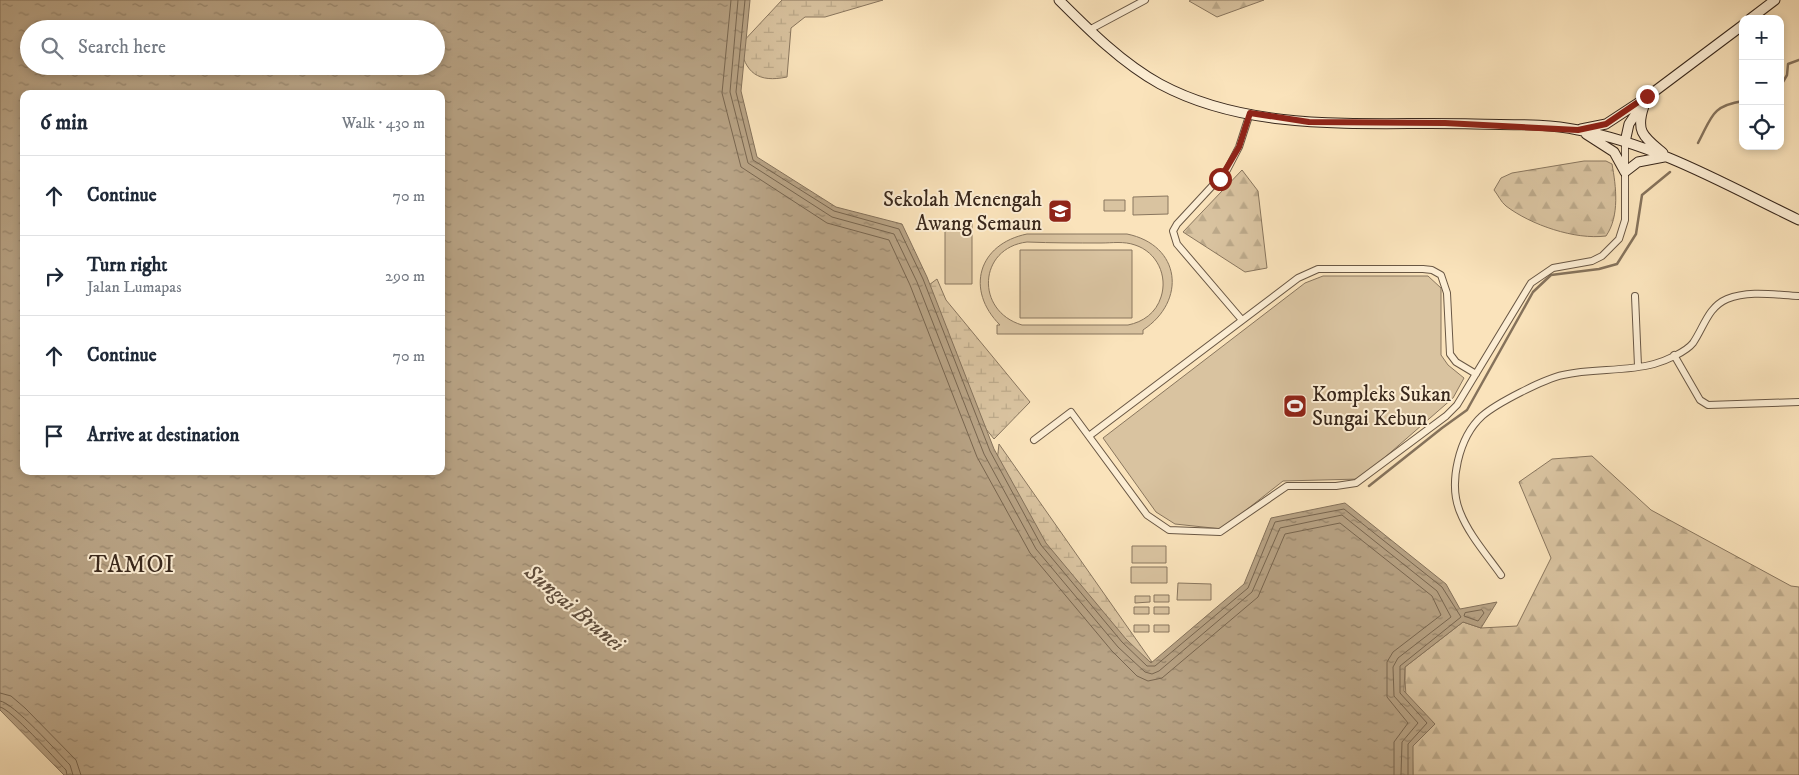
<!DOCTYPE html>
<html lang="en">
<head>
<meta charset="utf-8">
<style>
	:root { --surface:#fff; --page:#f2f2f3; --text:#1f2937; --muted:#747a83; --line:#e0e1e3 }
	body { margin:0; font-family:"IM FELL DW Pica",serif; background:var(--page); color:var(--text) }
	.controls { position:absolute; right:15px; top:15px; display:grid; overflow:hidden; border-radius:10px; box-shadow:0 2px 8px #0003 }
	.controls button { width:45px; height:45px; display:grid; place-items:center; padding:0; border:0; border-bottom:1px solid var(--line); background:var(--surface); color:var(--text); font:25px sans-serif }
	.stop { position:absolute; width:15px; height:15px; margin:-11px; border:4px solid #8f2418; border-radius:50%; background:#fff }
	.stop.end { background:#8f2418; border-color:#fff; box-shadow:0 1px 5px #0008 }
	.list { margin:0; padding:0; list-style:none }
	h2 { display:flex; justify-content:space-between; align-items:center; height:65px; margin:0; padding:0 20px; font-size:21px }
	h2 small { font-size:16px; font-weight:400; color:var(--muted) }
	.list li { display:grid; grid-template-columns:32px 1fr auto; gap:15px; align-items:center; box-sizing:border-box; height:80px; padding:0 20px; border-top:1px solid var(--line) }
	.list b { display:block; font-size:19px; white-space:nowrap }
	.list p { margin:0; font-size:16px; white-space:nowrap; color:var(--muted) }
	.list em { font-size:16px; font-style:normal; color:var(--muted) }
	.icon { flex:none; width:28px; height:28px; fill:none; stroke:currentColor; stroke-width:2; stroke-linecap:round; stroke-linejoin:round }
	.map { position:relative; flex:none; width:1799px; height:775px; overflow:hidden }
	.search { position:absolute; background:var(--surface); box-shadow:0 2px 8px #0003; left:20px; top:20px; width:425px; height:55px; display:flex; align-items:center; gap:12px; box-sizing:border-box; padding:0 18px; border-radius:28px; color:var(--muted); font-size:19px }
	.panel { position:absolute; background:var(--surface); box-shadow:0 2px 8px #0003; left:20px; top:90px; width:425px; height:385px; border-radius:10px }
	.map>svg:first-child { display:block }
	.forest { fill:url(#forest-firs); stroke:#89765e }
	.wetland { fill:url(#wetland-marsh); stroke:#89765e }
	.pitch { fill:#d9c3a0; stroke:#89765e; fill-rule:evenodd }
	.water { fill:url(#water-ripples); stroke:#85725b; fill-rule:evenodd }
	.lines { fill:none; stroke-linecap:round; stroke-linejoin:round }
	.shore { stroke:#786650; stroke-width:1 }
	.stream { stroke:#85725b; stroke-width:2.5 }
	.street-casing { stroke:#695744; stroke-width:8 }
	.secondary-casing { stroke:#39281c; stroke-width:11 }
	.street { stroke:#fcedd3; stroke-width:6 }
	.secondary { stroke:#fcedd3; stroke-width:9 }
	.route { stroke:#8f2418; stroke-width:6 }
	.labels { text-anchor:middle; stroke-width:4; stroke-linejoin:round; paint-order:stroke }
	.poi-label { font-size:21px; fill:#39281c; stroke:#fcedd3; text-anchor:end }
	.water-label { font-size:22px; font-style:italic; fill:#5f4d3c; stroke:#fcedd3 }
	.quarter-label { font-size:24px; letter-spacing:1px; fill:#39281c; stroke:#fcedd3 }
</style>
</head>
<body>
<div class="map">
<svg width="1799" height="775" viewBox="0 0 1799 775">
	<defs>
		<pattern id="forest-firs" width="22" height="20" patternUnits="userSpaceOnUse" patternTransform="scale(1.25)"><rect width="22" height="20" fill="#d9c3a0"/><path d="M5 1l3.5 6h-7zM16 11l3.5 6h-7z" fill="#bba889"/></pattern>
		<pattern id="wetland-marsh" width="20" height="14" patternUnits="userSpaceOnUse" patternTransform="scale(1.25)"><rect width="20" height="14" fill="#d9c3a0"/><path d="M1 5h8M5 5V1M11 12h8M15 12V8" fill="none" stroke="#bba889"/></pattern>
		<pattern id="water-ripples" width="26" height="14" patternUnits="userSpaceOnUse" patternTransform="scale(1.25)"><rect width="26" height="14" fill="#b8a385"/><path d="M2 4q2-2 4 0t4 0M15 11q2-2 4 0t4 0" fill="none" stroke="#97856c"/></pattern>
	</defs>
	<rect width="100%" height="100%" fill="#fae3bb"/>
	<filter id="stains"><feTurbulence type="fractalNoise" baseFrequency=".004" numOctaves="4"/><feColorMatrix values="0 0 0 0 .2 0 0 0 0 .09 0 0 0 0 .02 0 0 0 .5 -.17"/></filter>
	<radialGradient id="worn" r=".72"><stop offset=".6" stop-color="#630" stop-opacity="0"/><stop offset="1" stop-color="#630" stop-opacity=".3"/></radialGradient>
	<!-- forest -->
	<path class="forest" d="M1191,0h73l-47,17 -28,-16z
		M1584,161h22l6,3c4,22 8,52 -6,72 -31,4 -75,-11 -100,-30 -5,-4 -8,-11 -12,-16l7,-12 11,-5z
		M1242,170l16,21 9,77 -22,4 -62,-40z
		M1592,456l59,54 140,76 8,1v188h-386c0,-37 -9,-72 -8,-108l58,-45 18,6 36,-2 34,-68 -32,-76 33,-23z"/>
	<!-- wetland -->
	<path class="wetland" d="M782,0h101l-58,17h-20l-14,11 -4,49c-29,6 -42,-4 -47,-32z
		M937,279l9,21 84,102 -36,37 -8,-10 -76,-130z
		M999,444l153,218 -23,-4 -47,-56 -86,-132z"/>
	<!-- pitch -->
	<path class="pitch" d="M1168,196v18l-35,1v-18z
		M1104,200h21v11h-21z
		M945,222h27v62h-27z
		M1027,234h100c54,11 60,67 16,96v4h-146v-9h3c-35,-35 -22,-81 27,-91zM1027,242c25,1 49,1 74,1 11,0 23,-2 34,2 22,7 33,31 26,52 -5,16 -18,25 -33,28h-106c-47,-14 -44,-77 5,-83z
		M1020,250h112v68h-112z
		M1323,276h105l13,12v67l7,10 16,13 -11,20 -93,81 -77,2 -61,48 -47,-5 -19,-12 -53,-74 202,-155z
		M1132,546h34v17h-34z
		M1131,567h36v16h-36z
		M1178,583l33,1v16h-34z
		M1154,595h15v7h-15z
		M1135,596h15v6l-15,1z
		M1134,607h15v7h-15z
		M1154,607h15v7h-15z
		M1134,625h15v7h-15z
		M1154,625h15v7h-15z"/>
	<!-- water -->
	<path class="water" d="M0,0h750l-9,91 16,66 79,50 66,17 25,53 67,172 52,94 80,96 25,24 93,-79 27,-66 74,-15 101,81 14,25 37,-7 -16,26 -18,-6 -58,45 -1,24 31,33 -22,22v29h-1349l-64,-65zM29,29h407v37h-407zM24,94h417v377h-417z"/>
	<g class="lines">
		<!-- shore -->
		<path class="shore" d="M731,0l-9,93 19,74 86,56 62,17 21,45 67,172 53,96 82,98 25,25 11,5 14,-3 96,-81 27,-63 55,-11 92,73 9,19 -48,37 -6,10v35l21,26 -14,19v33
			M738,0l-8,92 18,71 84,54 62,17 23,48 67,172 52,95 82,98 27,25 7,2 7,-3 93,-79 28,-64 62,-13 95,76 14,26 -53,41 -5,9 1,29 24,27 -16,19 -1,33
			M745,0l-9,92 17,68 81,51 65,18 24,50 67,172 51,94 81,97 25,24h8l93,-78 27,-66 69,-13 98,78 19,30 -61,49v27l27,30 -19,21v31
			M1482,610l2,3 -6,8 -14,-5 1,-3z
			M0,693l11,3 14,12 51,52 5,15
			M0,701c13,1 58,52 70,64l3,10
			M0,707c10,1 55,52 66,63l1,5"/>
		<!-- stream -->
		<path class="stream" d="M1780,87l7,-12 1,-11 11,-4
			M1698,143c14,-26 13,-37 45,-42
			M1369,486l73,-58 25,-18 66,-118 18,-17 48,-6 18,-5 19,-30 6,-39 28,-23"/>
		<!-- street casing -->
		<g class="street-casing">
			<path id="street" d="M1089,30l56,-30
				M1635,296l3,70
				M1242,320l-65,-76 -4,-13 4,-7 50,-54 12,-23 11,-34
				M1674,355l26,45 8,5 91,-3
				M1089,436l209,-158 20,-9h105l9,1 9,5 6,18 3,61 6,8 20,12
				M1034,440l37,-28 76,103 22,15 51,2 67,-46h49l20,-3 90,-67 11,-11 74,-122 22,-15 39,-7 10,-5 17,-17 6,-19v-78
				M1501,575c-14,-20 -32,-40 -41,-63 -12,-29 -1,-75 22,-96 15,-13 62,-37 81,-41 30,-7 61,-3 91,-11 11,-3 32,-12 39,-21 11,-16 15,-36 34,-44 22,-9 49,-4 72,-3"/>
		</g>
		<!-- secondary casing -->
		<g class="secondary-casing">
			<path id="secondary" d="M1059,0c30,30 63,63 101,84 95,51 211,37 314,40 34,1 70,-1 104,6 78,14 150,56 221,90
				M1750,19l25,-19
				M1644,106c-9,26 0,31 19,47
				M1581,129l25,-5 35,-23
				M1586,134l28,18 11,20 13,-10 26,-5
				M1625,142l4,-18 18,-27 96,-72"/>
		</g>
		<!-- street -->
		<use href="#street" class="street"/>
		<!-- secondary -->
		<use href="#secondary" class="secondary"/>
	</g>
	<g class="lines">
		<!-- route -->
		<path class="route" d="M1220,179l19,-32 11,-34 59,9 136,1 133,7 28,-6 41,-28"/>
	</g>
	<!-- icons -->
	<defs>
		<g id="school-square" transform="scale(1.25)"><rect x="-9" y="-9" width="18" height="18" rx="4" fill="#8f2418" stroke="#fcedd3"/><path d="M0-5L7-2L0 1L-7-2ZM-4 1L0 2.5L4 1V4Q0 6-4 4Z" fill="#fff"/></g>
		<g id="stadium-square" transform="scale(1.25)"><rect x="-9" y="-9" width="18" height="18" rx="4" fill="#8f2418" stroke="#fcedd3"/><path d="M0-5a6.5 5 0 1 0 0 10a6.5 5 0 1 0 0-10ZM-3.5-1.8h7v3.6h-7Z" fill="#fff"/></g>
	</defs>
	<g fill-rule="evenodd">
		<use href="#school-square" x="1060" y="211"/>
		<use href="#stadium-square" x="1295" y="406"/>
	</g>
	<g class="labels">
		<!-- poi labels -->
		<g class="poi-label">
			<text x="1042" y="206">Sekolah Menengah<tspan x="1042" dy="24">Awang Semaun</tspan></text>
			<text x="1312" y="401" text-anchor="start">Kompleks Sukan<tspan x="1312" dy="24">Sungai Kebun</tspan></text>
		</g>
		<!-- water labels -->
		<g class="water-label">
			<text transform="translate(575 607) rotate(40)" y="8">Sungai Brunei</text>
		</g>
		<!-- quarter labels -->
		<g class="quarter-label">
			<text x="132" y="572">TAMOI</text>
		</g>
	</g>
	<rect width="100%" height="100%" filter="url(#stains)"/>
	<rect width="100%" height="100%" fill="url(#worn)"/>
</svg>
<div class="controls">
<button>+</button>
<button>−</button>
<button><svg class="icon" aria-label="locate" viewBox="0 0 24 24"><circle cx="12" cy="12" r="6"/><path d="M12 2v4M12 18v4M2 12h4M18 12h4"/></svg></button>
</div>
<div class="stop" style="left:1220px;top:179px"></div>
<div class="stop end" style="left:1647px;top:96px"></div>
<div class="search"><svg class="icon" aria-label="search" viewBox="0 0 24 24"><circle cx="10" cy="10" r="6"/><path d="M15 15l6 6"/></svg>Search here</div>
<section class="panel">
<h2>6 min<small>Walk · 430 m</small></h2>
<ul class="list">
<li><svg class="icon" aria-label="ahead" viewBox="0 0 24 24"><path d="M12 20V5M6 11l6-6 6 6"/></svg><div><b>Continue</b></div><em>70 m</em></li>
<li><svg class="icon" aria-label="right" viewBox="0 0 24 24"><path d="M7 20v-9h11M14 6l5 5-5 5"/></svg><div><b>Turn right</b><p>Jalan Lumapas</p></div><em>290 m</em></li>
<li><svg class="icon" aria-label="ahead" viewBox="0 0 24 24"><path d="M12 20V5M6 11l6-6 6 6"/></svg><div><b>Continue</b></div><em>70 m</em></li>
<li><svg class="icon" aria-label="arrive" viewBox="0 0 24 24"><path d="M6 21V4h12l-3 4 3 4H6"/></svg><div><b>Arrive at destination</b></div></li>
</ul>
</section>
</div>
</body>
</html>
